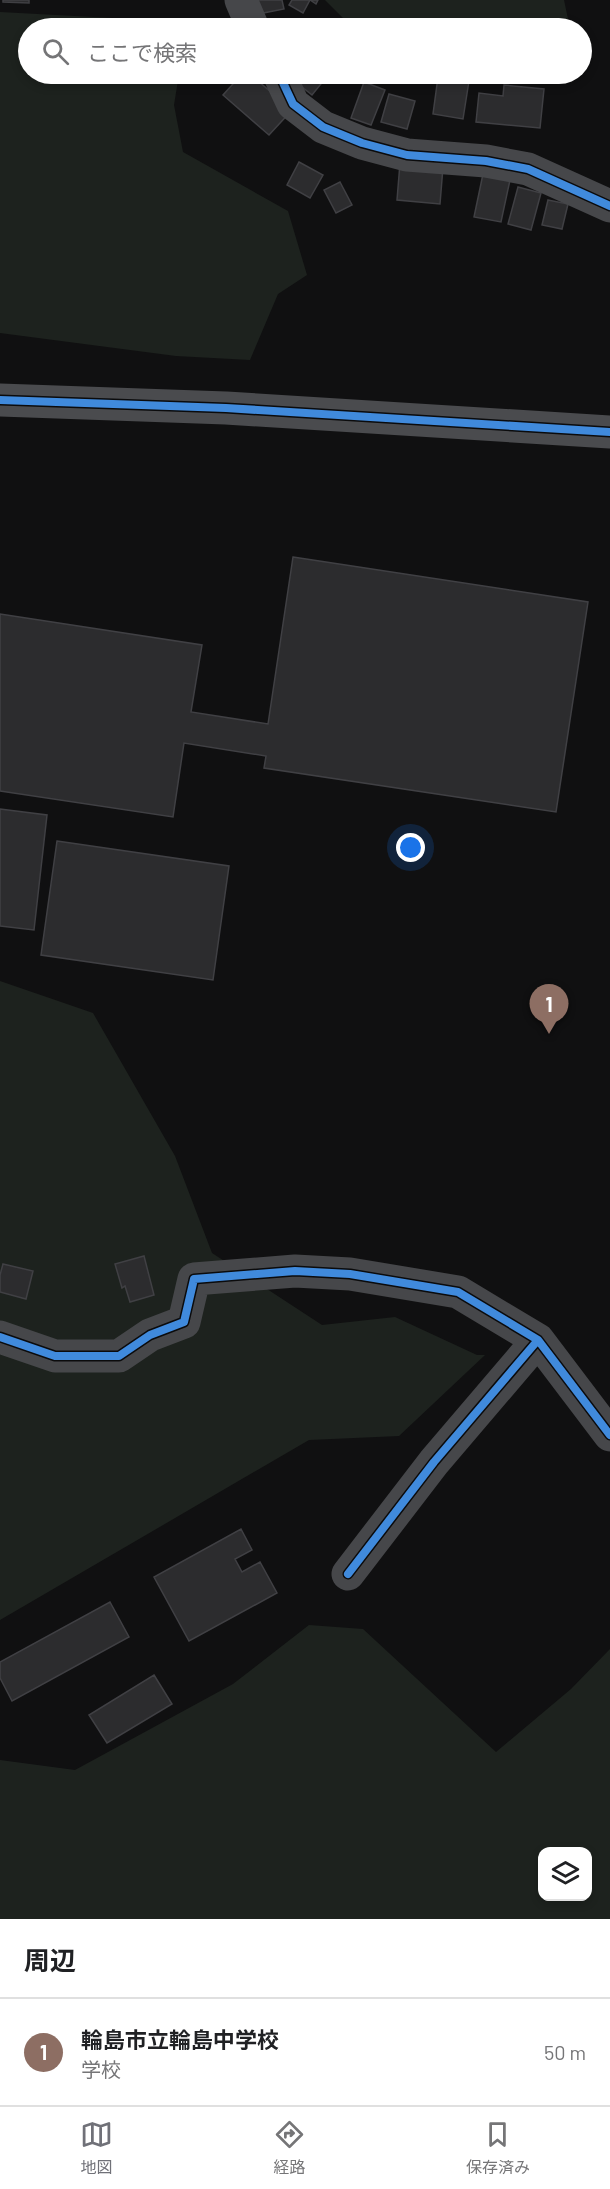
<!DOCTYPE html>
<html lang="ja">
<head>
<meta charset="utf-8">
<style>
	:root { --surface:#fff; --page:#f2f2f2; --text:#202124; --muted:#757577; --line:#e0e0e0; --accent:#707178 }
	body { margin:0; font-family:Barlow,"Noto Sans JP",sans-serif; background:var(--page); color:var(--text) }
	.controls { position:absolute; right:18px; bottom:18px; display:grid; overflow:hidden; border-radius:12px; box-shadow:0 3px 9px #0003 }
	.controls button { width:54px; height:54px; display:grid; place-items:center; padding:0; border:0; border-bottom:2px solid var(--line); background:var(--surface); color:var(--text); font:30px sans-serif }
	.you { position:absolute; left:411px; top:848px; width:21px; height:21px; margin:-15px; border:4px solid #fff; border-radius:50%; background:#1a73e8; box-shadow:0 0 0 9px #1a73e833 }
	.badge { display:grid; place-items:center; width:39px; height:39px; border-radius:50%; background:var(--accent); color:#fff; font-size:20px; font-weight:700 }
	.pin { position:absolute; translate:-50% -50px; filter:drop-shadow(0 2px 3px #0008) }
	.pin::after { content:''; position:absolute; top:32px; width:21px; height:18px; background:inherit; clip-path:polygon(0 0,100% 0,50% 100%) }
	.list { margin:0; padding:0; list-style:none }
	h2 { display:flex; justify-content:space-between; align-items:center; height:78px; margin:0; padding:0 24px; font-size:26px }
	h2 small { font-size:20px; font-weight:400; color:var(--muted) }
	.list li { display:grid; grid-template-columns:39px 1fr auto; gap:18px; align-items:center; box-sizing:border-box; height:108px; padding:0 24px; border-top:2px solid var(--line) }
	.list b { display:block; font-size:22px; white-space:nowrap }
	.list p { margin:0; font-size:20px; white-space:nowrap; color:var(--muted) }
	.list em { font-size:20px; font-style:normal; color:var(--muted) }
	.icon { flex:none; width:33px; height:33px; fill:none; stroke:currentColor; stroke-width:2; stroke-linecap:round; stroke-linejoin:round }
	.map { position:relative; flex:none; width:610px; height:1919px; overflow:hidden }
	.search { position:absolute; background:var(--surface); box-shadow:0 3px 9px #0003; left:18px; right:18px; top:18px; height:66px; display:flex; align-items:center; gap:15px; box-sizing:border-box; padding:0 21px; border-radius:33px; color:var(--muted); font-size:22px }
	.sheet { height:186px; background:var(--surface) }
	nav { display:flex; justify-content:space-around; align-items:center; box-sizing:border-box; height:84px; border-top:2px solid var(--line); background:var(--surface); font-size:16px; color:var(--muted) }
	nav a { display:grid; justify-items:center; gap:3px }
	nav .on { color:var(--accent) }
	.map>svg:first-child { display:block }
	.green { fill:#1d221e; fill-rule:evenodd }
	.building { fill:#2c2c2e; stroke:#404044; stroke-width:1.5 }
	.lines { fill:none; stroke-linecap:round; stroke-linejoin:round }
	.street { stroke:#46474a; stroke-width:33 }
	.secondary { stroke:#4a4b4e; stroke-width:33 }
	.cycleway-casing { stroke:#0b0b0c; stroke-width:11 }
	.cycleway { stroke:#408adc; stroke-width:8 }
</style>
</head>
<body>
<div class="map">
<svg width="610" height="1919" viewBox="0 0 610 1919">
	<rect width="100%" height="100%" fill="#101011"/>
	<!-- green -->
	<path class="green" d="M325,0h239l4,19 -11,9h-204z
		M0,12l150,8 16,8h-138v46h151l-5,31 9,47 105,59 19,64 -29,19 -28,66 -74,-4 -176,-23z
		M0,981l93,32 82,143 37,97 110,72 73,-8 82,38h8l-86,81 -90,4 -309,180z
		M309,1625l54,4 133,123 75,-63 39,-40v270h-610v-159l75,10 158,-86zM542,1852h46v44h-46z"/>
	<!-- building -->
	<path class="building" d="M3,0h26v3l-26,-1z
		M255,0h27l2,9 -26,5z
		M292,0h26l-2,4 -6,-4 -7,13 -14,-8z
		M242,74h8l42,36 -23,25 -46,-40z
		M286,74h43l-17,21z
		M438,77l31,4 -6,38 -30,-5z
		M364,82l21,8 -14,35 -20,-7z
		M504,85l40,4 -4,39 -64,-6 3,-29 24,3z
		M389,94l26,7 -8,28 -26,-7z
		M299,162l24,13 -13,23 -23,-13z
		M400,163l43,4 -3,37 -43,-4z
		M483,174l27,6 -9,42 -27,-5z
		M340,182l12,23 -16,8 -12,-23z
		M518,187l23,6 -10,37 -23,-6z
		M548,200l20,4 -6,25 -20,-4z
		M293,557l295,45 -32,210 -292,-44 2,-12 -82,-13 -11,74 -173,-26v-177l202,31 -11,67 77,12z
		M0,809l47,6 -13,115 -34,-4z
		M57,841l172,25 -16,114 -172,-25z
		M144,1256l10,39 -24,7 -5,-16 -3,2 -7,-24z
		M3,1264l30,7 -7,28 -26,-7v-17z
		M241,1529l11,21 -17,9 7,13 18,-10 17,31 -88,48 -35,-64z
		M110,1602l19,35 -117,64 -12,-23v-16z
		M154,1675l18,29 -65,39 -18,-28z"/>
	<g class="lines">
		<!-- street -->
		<path class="street" d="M241,0l12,28
			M279,74l14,30 30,23 39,16 45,12 79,6 42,8 82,37
			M0,1337l55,19h64l31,-21 34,-13 10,-43 101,-8 55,3 108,18 80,48 72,95
			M348,1574l86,-112 104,-122"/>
		<!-- secondary -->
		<path class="secondary" d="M0,400l226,8 384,24"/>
		<!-- cycleway casing -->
		<g class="cycleway-casing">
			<path id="cycleway" d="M279,74l14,30 30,23 39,16 45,12 79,6 42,8 82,37
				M0,400l226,8 384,24
				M0,1337l55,19h64l31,-21 34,-13 10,-43 101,-8 55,3 108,18 80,48 72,95
				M348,1574l86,-112 104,-122"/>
		</g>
		<!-- cycleway -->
		<use href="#cycleway" class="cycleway"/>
	</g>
</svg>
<div class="controls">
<button><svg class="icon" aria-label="layers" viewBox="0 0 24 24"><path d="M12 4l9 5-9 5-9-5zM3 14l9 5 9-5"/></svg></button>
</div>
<div class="you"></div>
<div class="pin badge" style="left:549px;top:1034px;background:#8d6e63">1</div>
<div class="search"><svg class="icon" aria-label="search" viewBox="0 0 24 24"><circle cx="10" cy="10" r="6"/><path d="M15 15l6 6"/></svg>ここで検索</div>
</div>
<section class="sheet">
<h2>周辺<small></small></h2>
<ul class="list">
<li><span class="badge" style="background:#8d6e63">1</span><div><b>輪島市立輪島中学校</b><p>学校</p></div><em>50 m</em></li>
</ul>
</section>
<nav>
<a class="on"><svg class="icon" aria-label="map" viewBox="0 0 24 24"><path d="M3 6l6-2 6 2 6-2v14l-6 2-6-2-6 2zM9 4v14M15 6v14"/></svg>地図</a>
<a><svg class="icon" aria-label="directions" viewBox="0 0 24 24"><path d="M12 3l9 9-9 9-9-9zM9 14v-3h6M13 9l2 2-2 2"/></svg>経路</a>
<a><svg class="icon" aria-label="saved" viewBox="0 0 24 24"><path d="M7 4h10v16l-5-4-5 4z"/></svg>保存済み</a>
</nav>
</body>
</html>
